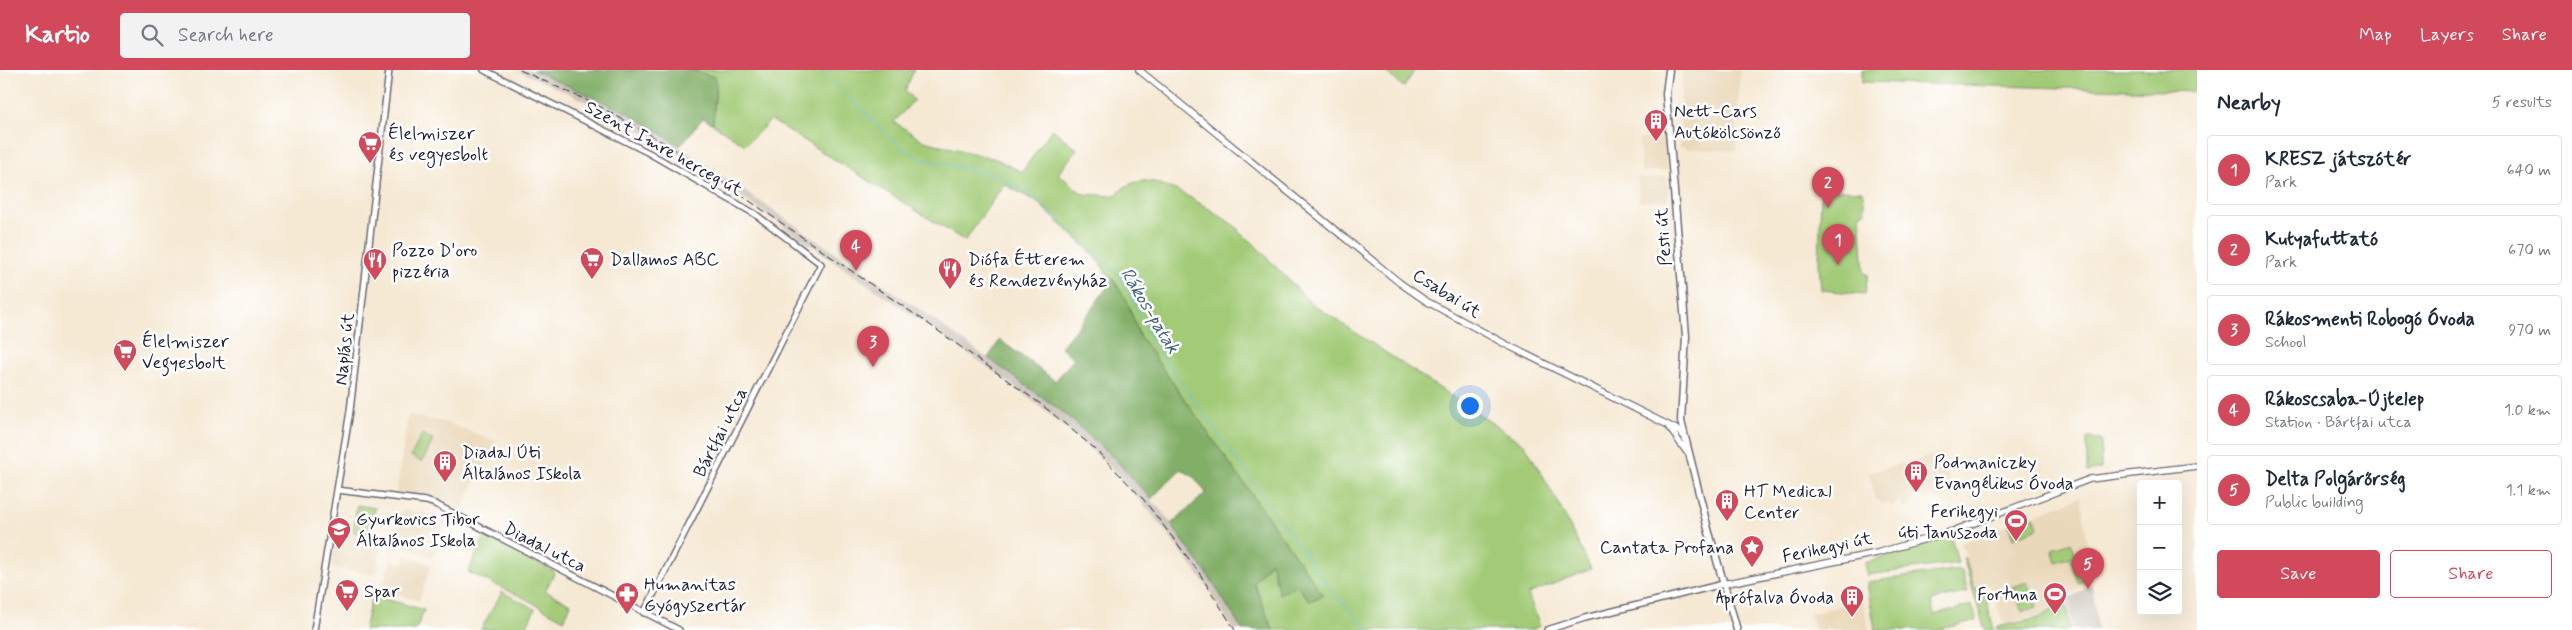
<!DOCTYPE html>
<html lang="en">
<head>
<meta charset="utf-8">
<style>
	:root { --surface:#fff; --page:#f2f2f3; --text:#1f2937; --muted:#747a83; --line:#e0e1e3; --accent:#d1495b }
	body { margin:0; font-family:Mynerve,sans-serif; background:var(--page); color:var(--text) }
	.controls { position:absolute; right:15px; bottom:15px; display:grid; overflow:hidden; border-radius:5px; box-shadow:0 5px 20px #0002 }
	.controls button { width:45px; height:45px; display:grid; place-items:center; padding:0; border:0; border-bottom:1px solid var(--line); background:var(--surface); color:var(--text); font:25px sans-serif }
	.you { position:absolute; left:1469px; top:335px; width:18px; height:18px; margin:-12px; border:4px solid #fff; border-radius:50%; background:#1a73e8; box-shadow:0 0 0 8px #1a73e833 }
	.badge { display:grid; place-items:center; width:32px; height:32px; border-radius:50%; background:var(--accent); color:#fff; font-size:16px; font-weight:700 }
	.pin { position:absolute; translate:-50% -41px; filter:drop-shadow(0 1px 2px #0008) }
	.pin::after { content:''; position:absolute; top:26px; width:18px; height:15px; background:inherit; clip-path:polygon(0 0,100% 0,50% 100%) }
	.list { margin:0; padding:0; list-style:none }
	h2 { display:flex; justify-content:space-between; align-items:center; height:65px; margin:0; padding:0 20px; font-size:21px }
	h2 small { font-size:16px; font-weight:400; color:var(--muted) }
	.list li { display:grid; grid-template-columns:32px 1fr auto; gap:15px; align-items:center; box-sizing:border-box; height:70px; margin:0 10px 10px; padding:0 10px; border:1px solid var(--line); border-radius:5px }
	.list b { display:block; font-size:19px; white-space:nowrap }
	.list p { margin:0; font-size:16px; white-space:nowrap; color:var(--muted) }
	.list em { font-size:16px; font-style:normal; color:var(--muted) }
	.actions { display:flex; gap:10px; padding:15px 20px }
	.actions a { flex:1; padding:11px 0; border:1px solid var(--accent); border-radius:5px; text-align:center; font-size:18px; color:var(--accent) }
	.actions .main { background:var(--accent); color:#fff }
	.icon { flex:none; width:28px; height:28px; fill:none; stroke:currentColor; stroke-width:2; stroke-linecap:round; stroke-linejoin:round }
	.map { position:relative; flex:none; width:2197px; height:560px; overflow:hidden }
	header { display:flex; align-items:center; gap:30px; box-sizing:border-box; height:70px; padding:0 25px; background:var(--accent); color:#fff }
	header strong { font-size:24px }
	nav { display:flex; gap:28px; margin-inline-start:auto; font-size:18px }
	.search { width:350px; height:45px; background:var(--page); display:flex; align-items:center; gap:12px; box-sizing:border-box; padding:0 18px; border-radius:5px; color:var(--muted); font-size:19px }
	main { display:flex }
	aside { flex:1; background:var(--surface) }
	.map>svg:first-child { display:block }
	.built { fill:#ead8ba }
	.industrial { fill:#cac3b8 }
	.green { fill:#a3cb77; stroke:#627659 }
	.forest { fill:#82af68; stroke:#526852 }
	.lines { fill:none; stroke-linecap:round; stroke-linejoin:round }
	.stream { stroke:#69c0e6; stroke-width:1 }
	.tertiary-casing { stroke:#6c6871; stroke-width:8 }
	.secondary-casing { stroke:#6c6871; stroke-width:8 }
	.primary-casing { stroke:#6c6871; stroke-width:9 }
	.tertiary { stroke:#fff; stroke-width:5 }
	.secondary { stroke:#fff; stroke-width:5.5 }
	.primary { stroke:#fff; stroke-width:6 }
	.rail { stroke:#22223b; stroke-width:1; stroke-dasharray:8 4; stroke-linecap:butt }
	.labels { text-anchor:middle; stroke-width:5; stroke-linejoin:round; paint-order:stroke }
	.poi-label { font-size:18px; fill:#22223b; stroke:#fff; text-anchor:start }
	.street-label { font-size:18px; fill:#22223b; stroke:#fff }
	.water-label { font-size:19px; font-style:italic; fill:#3e617f; stroke:#fff }
</style>
</head>
<body>
<header>
<strong>Kartio</strong>
<div class="search"><svg class="icon" aria-label="search" viewBox="0 0 24 24"><circle cx="10" cy="10" r="6"/><path d="M15 15l6 6"/></svg>Search here</div>
<nav><a>Map</a><a>Layers</a><a>Share</a></nav>
</header>
<main>
<div class="map">
<svg width="2197" height="560" viewBox="0 0 2197 560">
	<rect width="100%" height="100%" fill="#fff"/>
	<filter id="ink" filterUnits="userSpaceOnUse"><feTurbulence type="fractalNoise" baseFrequency=".02" numOctaves="2"/><feDisplacementMap in="SourceGraphic" scale="10" xChannelSelector="R" yChannelSelector="G"/><feConvolveMatrix kernelMatrix="1 2 1 2 8 2 1 2 1" color-interpolation-filters="sRGB"/></filter>
	<filter id="wash" filterUnits="userSpaceOnUse"><feTurbulence type="fractalNoise" baseFrequency=".0096" numOctaves="4" result="noise"/><feDisplacementMap in="SourceGraphic" scale="20" xChannelSelector="R" yChannelSelector="G"/><feGaussianBlur stdDeviation="1.12" result="paint"/><feColorMatrix in="noise" values="0 0 0 0 0 0 0 0 0 0 0 0 0 0 0 0 0 1.4 0 .05"/><feComposite in="paint" operator="in"/></filter>
	<g filter="url(#wash)">
		<rect width="100%" height="100%" fill="#f6e9d4"/>
		<!-- built -->
		<path class="built" d="M1682,0h58l-4,81 -50,-2v-2h-6z
			M1665,68l2,32 -26,2 -2,-33z
			M1667,107l1,23 -29,2 -1,-24z
			M408,345l36,7 52,19 -37,73 -27,-14 -36,-5z
			M1943,384l10,42 -18,4 -1,-2 -9,2 -2,-5 -13,4 1,7 -8,2 -2,-8 -4,1 1,3 -8,2 -1,-3 -8,1 -1,-4 -4,1 -7,-29z
			M2081,427l11,82 -51,36 -37,9 -15,-39 -13,4 -15,-46z
			M402,440l27,5 19,8 -15,34 -37,-14z
			M338,461l46,10 -9,34 -43,-8z
			M406,486l25,9 -12,36 -38,-12 10,-30 12,4z
			M1863,530l6,30h-54l-5,-16z"/>
		<!-- industrial -->
		<path class="industrial" d="M516,0h17l99,45 284,192 148,106 52,47 49,55 47,66 30,49h-9l-27,-45 -49,-65 -47,-54 -52,-45 -56,-44 -325,-224 -48,-29 -58,-30z
			M2092,514l6,46h-26l-4,-31z"/>
		<!-- green -->
		<path class="green" d="M689,0h225l-9,21 9,9 -20,22 30,19 72,18 26,13 30,-43 25,20 -19,25 25,20 32,2c7,-8 16,-14 26,-15 25,-3 78,34 98,48l-1,3 13,9 60,62 214,142 32,56 34,68 -63,25 12,32 -9,4h-258l-19,-47 18,-23 38,41 12,-6 -183,-260 -12,-34 -33,-46 -57,-53 -33,-18 -39,57 -194,-121 -26,25 -32,-21 3,-40z
			M1383,0h30v3l-9,14z
			M1862,0h335v22l-335,-10z
			M1821,119l42,2 2,21 -5,1 4,61h4l-3,20 -44,-4 -2,-26z
			M422,364l11,6 -11,22 -11,-6z
			M2087,368l14,1v30l-14,3z
			M357,435l18,3 -5,27 -17,-3z
			M2034,446l4,12 -25,10 -5,-13z
			M485,466l70,36 -10,19 26,13 -7,16 -40,-22 -56,-26z
			M1951,466l7,27 -91,12 -2,-12z
			M2071,472l5,13 -20,7 -4,-13z
			M2083,486l6,24 -11,3 -7,-24z
			M1963,488h2l10,31 8,-2 11,43h-9z
			M1961,499l7,23 -37,9 3,14 38,-10 5,15 -40,10h-62l-8,-48z
			M2027,512l10,25 -15,5 -9,-25z
			M502,522l33,17 -10,21 -44,-1z
			M372,525l52,15 -8,20h-52z
			M2066,531l4,29h-72l-1,-3 42,-9z"/>
		<!-- forest -->
		<path class="forest" d="M533,0h156l26,7 1,7 -3,40 -10,-6 -23,28 -48,-31z
			M1113,209l14,22 12,34 184,260 -13,6 -13,-15 -18,8 -8,-33 -17,22 19,47h-31l-30,-49 -41,-57 35,-31 -12,-16 -13,-8 -30,30 -35,-39 -52,-47 -76,-55 12,-18 55,41 19,-22 -13,-12 27,-33z"/>
		<g class="lines">
			<!-- stream -->
			<path class="stream" d="M819,0l83,78 20,11 72,16 39,21 80,73c20,22 25,48 39,73l178,247 38,41"/>
		</g>
	</g>
	<g filter="url(#ink)">
		<g class="lines">
			<!-- tertiary casing -->
			<g class="tertiary-casing">
				<path id="tertiary" d="M484,0l165,83 106,61 66,50 -177,349
					M337,420l89,11 9,3 244,126
					M314,560l36,-219 39,-341
					M1547,560l38,-12 138,-34"/>
			</g>
			<!-- secondary casing -->
			<g class="secondary-casing">
				<path id="secondary" d="M1139,0l261,213 26,18 81,44 169,84 9,8
					M1668,356l18,25
					M1723,514l154,-31 76,-22 137,-52 107,-13"/>
			</g>
			<!-- primary casing -->
			<g class="primary-casing">
				<path id="primary" d="M1669,0l-3,24 20,242 -5,85 27,108 29,101"/>
			</g>
			<!-- tertiary -->
			<use href="#tertiary" class="tertiary"/>
			<!-- secondary -->
			<use href="#secondary" class="secondary"/>
			<!-- primary -->
			<use href="#primary" class="primary"/>
			<!-- rail -->
			<path class="rail" d="M520,0l77,35 71,40 255,175 119,85 52,43 50,52 54,71 37,59"/>
		</g>
	</g>
	<!-- icons -->
	<defs>
		<g id="building-pin" transform="scale(1.25)"><path d="M0 17L-7.5 6A9.5 9.5 0 1 1 7.5 6Z" fill="#d1495b" stroke="#fff"/><path d="M-4-6H4V6H1V3H-1V6H-4ZM-2.5-4.3h1.7v1.8h-1.7ZM.8-4.3h1.7v1.8H.8ZM-2.5-1h1.7V.8h-1.7ZM.8-1h1.7V.8H.8Z" fill="#fff"/></g>
		<g id="supermarket-pin" transform="scale(1.25)"><path d="M0 17L-7.5 6A9.5 9.5 0 1 1 7.5 6Z" fill="#d1495b" stroke="#fff"/><path d="M-6-5.5h2.5l.6 2H6L4.5 2H-2.5L-4.4-4H-6ZM-1.5 3.2a1.3 1.3 0 1 0 .1 0ZM3 3.2a1.3 1.3 0 1 0 .1 0Z" fill="#fff"/></g>
		<g id="restaurant-pin" transform="scale(1.25)"><path d="M0 17L-7.5 6A9.5 9.5 0 1 1 7.5 6Z" fill="#d1495b" stroke="#fff"/><path d="M-5-6h1v4h1v-4h1v4h1v-4h1v5L-1.5 .5V6h-2V.5L-5-1ZM5-6V6H3V1.5H1.5Q1.5-4 5-6Z" fill="#fff"/></g>
		<g id="stadium-pin" transform="scale(1.25)"><path d="M0 17L-7.5 6A9.5 9.5 0 1 1 7.5 6Z" fill="#d1495b" stroke="#fff"/><path d="M0-5a6.5 5 0 1 0 0 10a6.5 5 0 1 0 0-10ZM-3.5-1.8h7v3.6h-7Z" fill="#fff"/></g>
		<g id="school-pin" transform="scale(1.25)"><path d="M0 17L-7.5 6A9.5 9.5 0 1 1 7.5 6Z" fill="#d1495b" stroke="#fff"/><path d="M0-5L7-2L0 1L-7-2ZM-4 1L0 2.5L4 1V4Q0 6-4 4Z" fill="#fff"/></g>
		<g id="sight-pin" transform="scale(1.25)"><path d="M0 17L-7.5 6A9.5 9.5 0 1 1 7.5 6Z" fill="#d1495b" stroke="#fff"/><path d="M0-6L1.8-2.2L6-1.7L2.9 1.2L3.7 5.4L0 3.3L-3.7 5.4L-2.9 1.2L-6-1.7L-1.8-2.2Z" fill="#fff"/></g>
		<g id="pharmacy-pin" transform="scale(1.25)"><path d="M0 17L-7.5 6A9.5 9.5 0 1 1 7.5 6Z" fill="#d1495b" stroke="#fff"/><path d="M-2-6h4v4h4v4h-4v4h-4v-4h-4v-4h4Z" fill="#fff"/></g>
	</defs>
	<g fill-rule="evenodd">
		<use href="#building-pin" x="1656" y="51"/>
		<use href="#supermarket-pin" x="370" y="73"/>
		<use href="#supermarket-pin" x="592" y="189"/>
		<use href="#restaurant-pin" x="375" y="190"/>
		<use href="#restaurant-pin" x="950" y="199"/>
		<use href="#supermarket-pin" x="125" y="281"/>
		<use href="#building-pin" x="445" y="392"/>
		<use href="#building-pin" x="1916" y="402"/>
		<use href="#building-pin" x="1727" y="431"/>
		<use href="#stadium-pin" x="2016" y="451"/>
		<use href="#school-pin" x="339" y="459"/>
		<use href="#sight-pin" x="1752" y="477"/>
		<use href="#supermarket-pin" x="347" y="521"/>
		<use href="#pharmacy-pin" x="627" y="524"/>
		<use href="#stadium-pin" x="2055" y="524"/>
		<use href="#building-pin" x="1852" y="527"/>
	</g>
	<g class="labels">
		<!-- poi labels -->
		<g class="poi-label">
			<text x="1674" y="47">Nett-Cars<tspan x="1674" dy="21">Autókölcsönző</tspan></text>
			<text x="388" y="69">Élelmiszer<tspan x="388" dy="21">és vegyesbolt</tspan></text>
			<text x="392" y="186">Pozzo D'oro<tspan x="392" dy="21">pizzéria</tspan></text>
			<text x="610" y="195">Dallamos ABC</text>
			<text x="968" y="195">Diófa Étterem<tspan x="968" dy="21">és Rendezvényház</tspan></text>
			<text x="142" y="277">Élelmiszer<tspan x="142" dy="21">Vegyesbolt</tspan></text>
			<text x="462" y="388">Diadal Úti<tspan x="462" dy="21">Általános Iskola</tspan></text>
			<text x="1934" y="398">Podmaniczky<tspan x="1934" dy="21">Evangélikus Óvoda</tspan></text>
			<text x="1744" y="427">HT Medical<tspan x="1744" dy="21">Center</tspan></text>
			<text x="1998" y="447" text-anchor="end">Ferihegyi<tspan x="1998" dy="21">úti Tanuszoda</tspan></text>
			<text x="356" y="455">Gyurkovics Tibor<tspan x="356" dy="21">Általános Iskola</tspan></text>
			<text x="1734" y="483" text-anchor="end">Cantata Profana</text>
			<text x="644" y="520">Humanitas<tspan x="644" dy="21">Gyógyszertár</tspan></text>
			<text x="364" y="527">Spar</text>
			<text x="2038" y="530" text-anchor="end">Fortuna</text>
			<text x="1834" y="533" text-anchor="end">Aprófalva Óvoda</text>
		</g>
		<!-- street labels -->
		<g class="street-label">
			<text transform="translate(664 78) rotate(29)" y="6">Szent Imre herceg út</text>
			<text transform="translate(1663 167) rotate(-94)" y="6">Pesti út</text>
			<text transform="translate(1447 223) rotate(32)" y="6">Csabai út</text>
			<text transform="translate(344 279) rotate(-84)" y="6">Naplás út</text>
			<text transform="translate(720 362) rotate(-63)" y="6">Bártfai utca</text>
			<text transform="translate(545 477) rotate(27)" y="6">Diadal utca</text>
			<text transform="translate(1827 477) rotate(-12)" y="6">Ferihegyi út</text>
		</g>
		<!-- water labels -->
		<g class="water-label">
			<text transform="translate(1151 240) rotate(59)" y="7">Rákos-patak</text>
		</g>
	</g>
</svg>
<div class="controls">
<button>+</button>
<button>−</button>
<button><svg class="icon" aria-label="layers" viewBox="0 0 24 24"><path d="M12 4l9 5-9 5-9-5zM3 14l9 5 9-5"/></svg></button>
</div>
<div class="you"></div>
<div class="pin badge" style="left:1838px;top:195px">1</div>
<div class="pin badge" style="left:1828px;top:138px">2</div>
<div class="pin badge" style="left:873px;top:297px">3</div>
<div class="pin badge" style="left:856px;top:201px">4</div>
<div class="pin badge" style="left:2088px;top:519px">5</div>
</div>
<aside>
<h2>Nearby<small>5 results</small></h2>
<ul class="list">
<li><span class="badge">1</span><div><b>KRESZ játszótér</b><p>Park</p></div><em>640 m</em></li>
<li><span class="badge">2</span><div><b>Kutyafuttató</b><p>Park</p></div><em>670 m</em></li>
<li><span class="badge">3</span><div><b>Rákosmenti Robogó Óvoda</b><p>School</p></div><em>970 m</em></li>
<li><span class="badge">4</span><div><b>Rákoscsaba-Újtelep</b><p>Station · Bártfai utca</p></div><em>1.0 km</em></li>
<li><span class="badge">5</span><div><b>Delta Polgárőrség</b><p>Public building</p></div><em>1.1 km</em></li>
</ul>
<div class="actions"><a class="main">Save</a><a>Share</a></div>
</aside>
</main>
</body>
</html>
